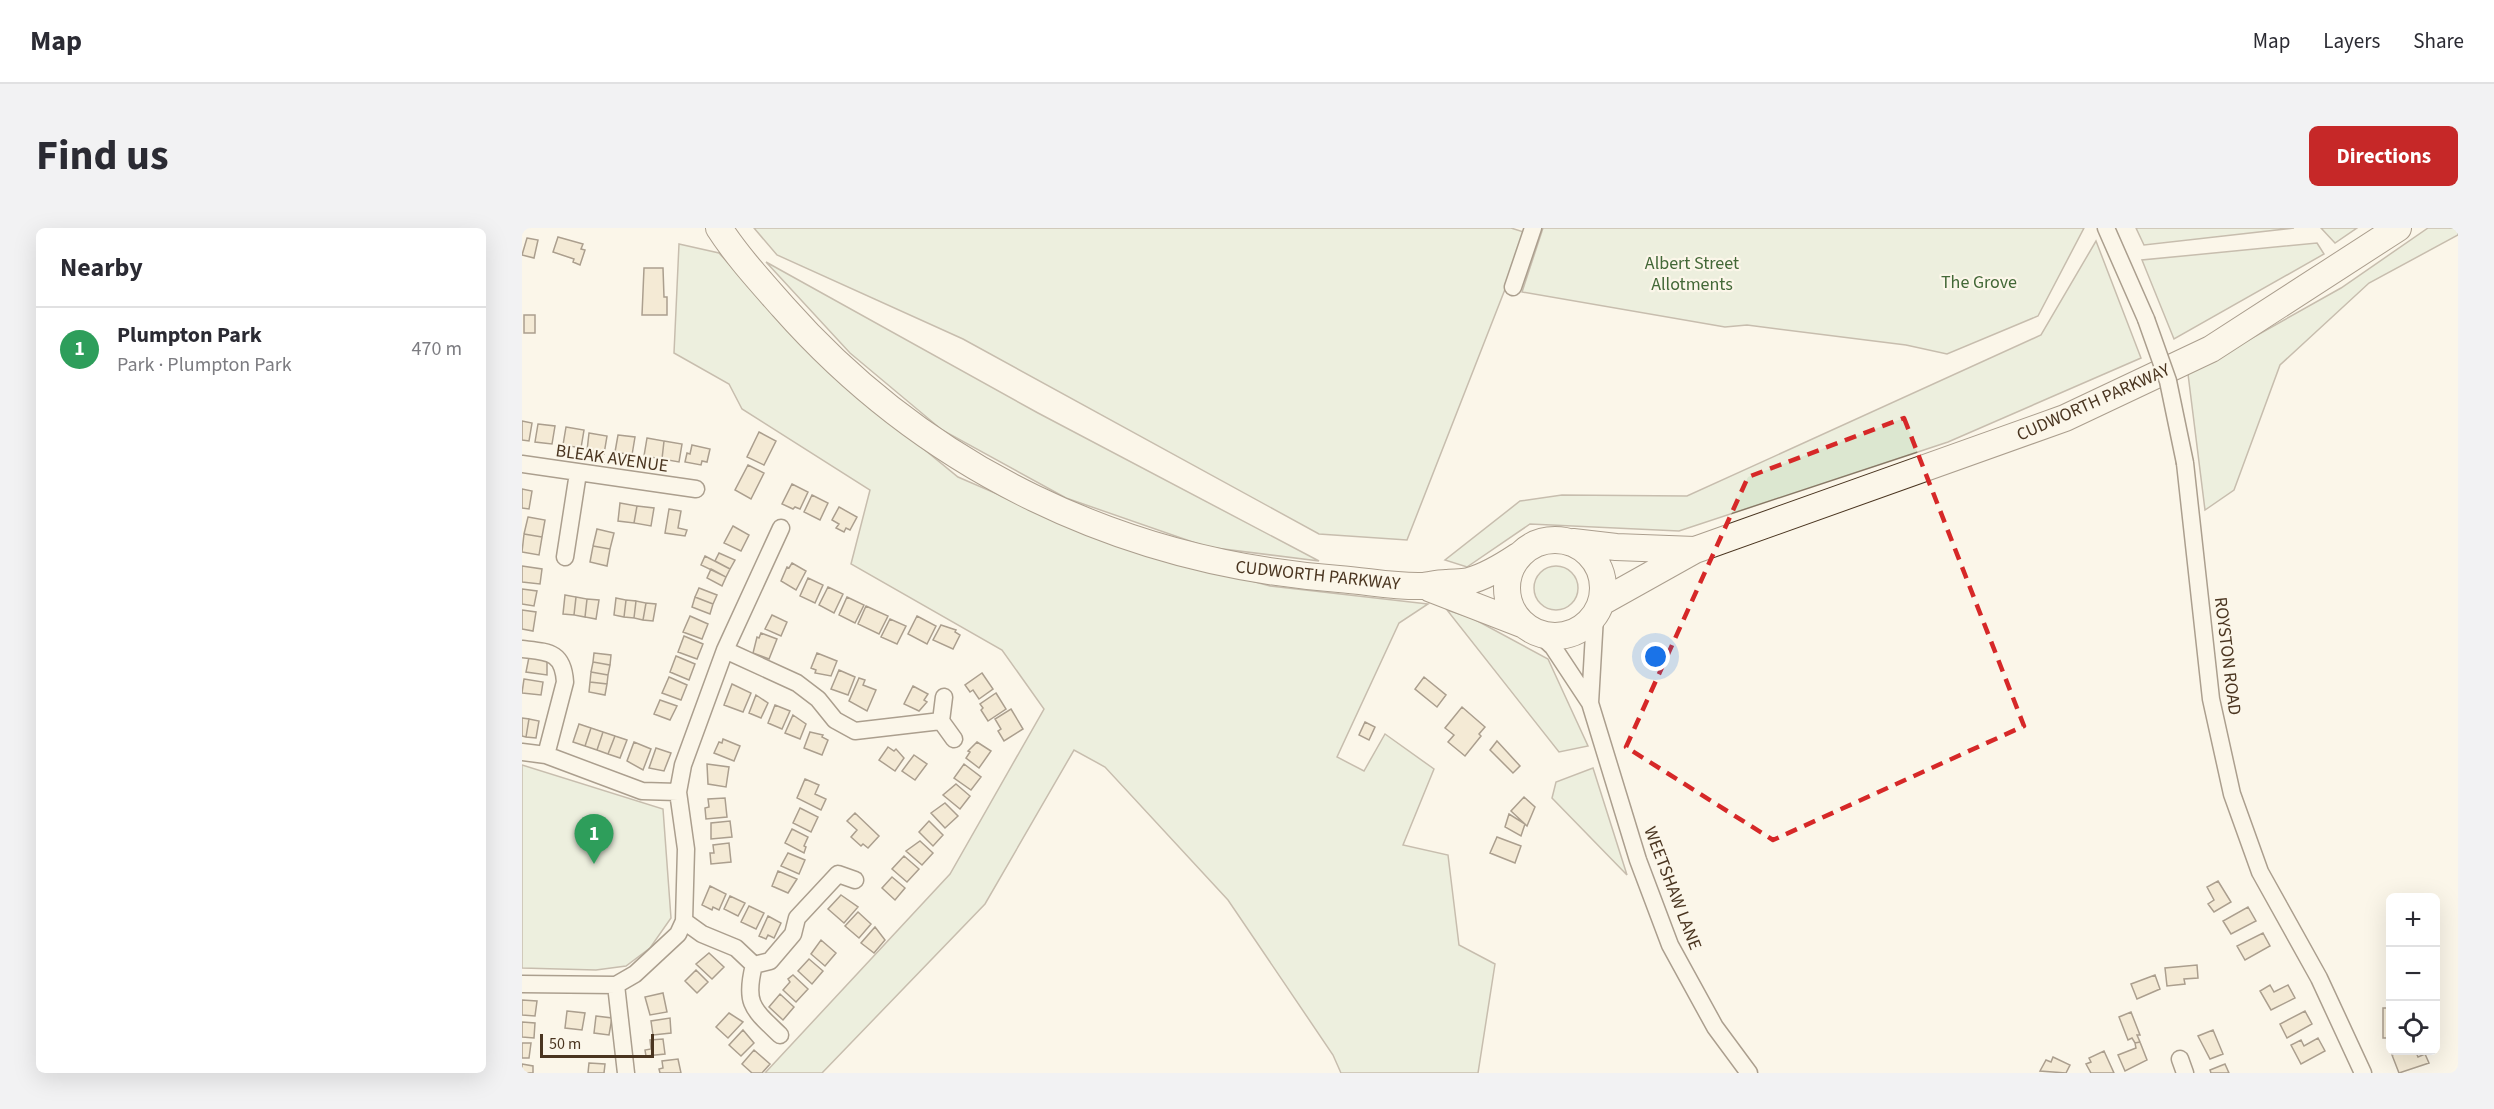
<!DOCTYPE html>
<html lang="en">
<head>
<meta charset="utf-8">
<style>
	:root { --surface:#fff; --page:#f2f2f3; --text:#2b2b33; --muted:#7c7c81; --line:#e1e1e2; --accent:#c62828 }
	body { margin:0; font-family:"Source Sans 3",sans-serif; background:var(--page); color:var(--text) }
	.controls { position:absolute; right:18px; bottom:18px; display:grid; overflow:hidden; border-radius:9px; box-shadow:0 6px 24px #0002 }
	.controls button { width:54px; height:54px; display:grid; place-items:center; padding:0; border:0; border-bottom:2px solid var(--line); background:var(--surface); color:var(--text); font:30px sans-serif }
	.scale { position:absolute; left:18px; bottom:15px; width:114px; box-sizing:border-box; padding-left:6px; border:3px solid #4a3520; border-top:0; font-size:16px; line-height:21px; white-space:nowrap; color:#4a3520; -webkit-text-stroke:4px #fbf6e9; paint-order:stroke }
	.you { position:absolute; left:1134px; top:429px; width:21px; height:21px; margin:-15px; border:4px solid #fff; border-radius:50%; background:#1a73e8; box-shadow:0 0 0 9px #1a73e833 }
	.badge { display:grid; place-items:center; width:39px; height:39px; border-radius:50%; background:var(--accent); color:#fff; font-size:20px; font-weight:700 }
	.pin { position:absolute; translate:-50% -50px; filter:drop-shadow(0 2px 3px #0008) }
	.pin::after { content:''; position:absolute; top:32px; width:21px; height:18px; background:inherit; clip-path:polygon(0 0,100% 0,50% 100%) }
	.list { margin:0; padding:0; list-style:none }
	h2 { display:flex; justify-content:space-between; align-items:center; height:78px; margin:0; padding:0 24px; font-size:26px }
	h2 small { font-size:20px; font-weight:400; color:var(--muted) }
	.list li { display:grid; grid-template-columns:39px 1fr auto; gap:18px; align-items:center; box-sizing:border-box; height:84px; padding:0 24px; border-top:2px solid var(--line) }
	.list b { display:block; font-size:22px; white-space:nowrap }
	.list p { margin:0; font-size:20px; white-space:nowrap; color:var(--muted) }
	.list em { font-size:20px; font-style:normal; color:var(--muted) }
	.icon { flex:none; width:33px; height:33px; fill:none; stroke:currentColor; stroke-width:2; stroke-linecap:round; stroke-linejoin:round }
	.map { position:relative; flex:none; width:1936px; height:845px; overflow:hidden; border-radius:9px }
	header { display:flex; align-items:center; gap:36px; box-sizing:border-box; height:84px; padding:0 30px; background:var(--surface); border-bottom:2px solid var(--line) }
	header strong { font-size:28px }
	nav { display:flex; gap:33px; margin-inline-start:auto; font-size:21px }
	.intro { display:flex; align-items:center; justify-content:space-between; box-sizing:border-box; height:144px; padding:0 36px }
	h1 { margin:0; font-size:42px }
	.button { padding:15px 27px; border-radius:9px; background:var(--accent); color:#fff; font-size:21px; font-weight:700 }
	main { display:flex; gap:36px; padding:0 36px }
	aside { flex:1; background:var(--surface); border-radius:9px; box-shadow:0 6px 24px #0002 }
	.map>svg:first-child { display:block }
	.green { fill:#dce7d0; stroke:#887966; stroke-width:1.5 }
	.building { fill:#ecdcbc; stroke:#4a3520; stroke-width:1.5 }
	.lines { fill:none; stroke-linecap:round; stroke-linejoin:round }
	.minor-casing { stroke:#4a3520; stroke-width:19 }
	.highway-casing { stroke:#4a3520; stroke-width:28 }
	.minor { stroke:#fbf6e9; stroke-width:16 }
	.highway { stroke:#fbf6e9; stroke-width:26 }
	.minor-bridge-casing { stroke:#4a3520; stroke-width:19; stroke-linecap:butt }
	.minor-bridge { stroke:#fbf6e9; stroke-width:16 }
	.marked { fill:none; stroke:#d62828; stroke-width:4.5; stroke-dasharray:12 8; stroke-linejoin:round }
	.labels { text-anchor:middle; stroke-width:4.5; stroke-linejoin:round; paint-order:stroke }
	.park-label { font-size:18px; fill:#436837; stroke:#fbf6e9 }
	.street-label { font-size:18px; fill:#4a3520; stroke:#fbf6e9 }
</style>
</head>
<body>
<header>
<strong>Map</strong>
<nav><a>Map</a><a>Layers</a><a>Share</a></nav>
</header>
<div class="intro"><h1>Find us</h1><a class="button">Directions</a></div>
<main>
<aside>
<h2>Nearby<small></small></h2>
<ul class="list">
<li><span class="badge" style="background:#2e9e5b">1</span><div><b>Plumpton Park</b><p>Park · Plumpton Park</p></div><em>470 m</em></li>
</ul>
</aside>
<div class="map">
<svg width="1936" height="845" viewBox="0 0 1936 845">
	<rect width="100%" height="100%" fill="#fbf6e9"/>
	<!-- green -->
	<path class="green" d="M232,0h757l16,5 -120,307 -88,-6 -356,-195 -186,-84z
		M1021,0h541l-46,88 -91,38 -41,-9 -159,-20 -22,2 -203,-35z
		M1614,0h158l-150,17z
		M1799,0h36l-22,15z
		M1906,0h30v7l-89,48 -89,82 -46,125 -29,20 -17,-136 153,-86z
		M1574,13l45,117 -193,84 -269,89 -149,-7 -63,43 -22,-7 75,-59 42,-6 125,1 354,-161z
		M1795,15l7,11 -150,85 -32,-79z
		M157,16l40,9 107,116 132,108 150,65 162,44 158,18 -29,19 -62,134 27,14 21,-37 49,35 -31,76 45,10 11,90 36,19 -17,109h-137l-8,-18 -105,-155 -123,-133 -31,-17 -89,154 -163,169h-57l185,-199 94,-165 -42,-59 -151,-86 19,-74 -128,-81 -13,-25 -55,-31z
		M244,34l272,151 281,148 -112,-14 -141,-49 -124,-68 -92,-77z
		M1012 360a22 22 0 1 1 44 0a22 22 0 1 1-44 0Z
		M925,382l25,8 76,41 40,87 -29,6z
		M0,537l141,44 8,109 -21,30 -24,18 -30,4 -74,-2z
		M1071,540l34,107 -75,-77 4,-16z"/>
	<!-- building -->
	<path class="building" d="M36,9l25,7 -2,5 4,1 -5,15 -7,-3 1,-3 -21,-7z
		M5,10l11,2 -4,18 -12,-3z
		M122,40h19l1,29h3v18h-25z
		M2,87h11v18h-11z
		M0,193l10,2 -3,18 -7,-1z
		M16,196l17,2 -3,18 -17,-2z
		M44,199l18,3 -3,18 -18,-3z
		M237,204l17,9 -12,24 -17,-8z
		M67,205l18,3 -3,18 -17,-3z
		M96,207l17,2 -3,18 -17,-3z
		M125,210l17,3 -2,18 -18,-3z
		M142,213l18,3 -3,18 -17,-3z
		M170,217l18,4 -3,13 -5,-1 -1,4 -16,-3 2,-9 3,1z
		M226,237l16,8 -13,26 -16,-9z
		M270,256l16,8 -8,17 -5,-2 -2,2 -11,-5z
		M0,261l10,2 -3,18 -7,-1z
		M290,267l16,8 -8,17 -16,-8z
		M98,275l17,3 -3,17 -16,-2z
		M115,278l17,2 -3,18 -17,-3z
		M317,279l18,10 -7,13 -4,-2 -2,4 -8,-4 3,-4 -7,-4z
		M147,281l12,2 -3,17 9,2 -2,6 -20,-3z
		M6,289l17,3 -3,17 -18,-3z
		M211,298l16,9 -8,16 -17,-8z
		M75,301l17,4 -4,16 -17,-3z
		M2,306l18,3 -3,18 -17,-3z
		M71,318l17,3 -3,17 -17,-4z
		M197,325l16,7 -5,9 -15,-8z
		M183,328l25,13 -4,8 -25,-12z
		M270,335l14,8 -10,19 -15,-9 6,-14 2,1z
		M0,338l20,3 -2,15 -18,-2z
		M189,341l15,8 -4,9 -15,-8z
		M286,350l15,7 -8,18 -15,-7z
		M306,359l15,7 -9,19 -15,-8z
		M177,360l18,7 -4,9 -18,-7z
		M0,361l15,2 -3,15 -12,-2z
		M43,367l11,2 -2,18 -11,-1z
		M54,369l11,2 -2,18 -11,-2z
		M173,369l18,7 -3,10 -18,-7z
		M325,369l17,8 -9,18 -16,-8z
		M94,370l10,2 -2,17 -10,-2z
		M65,371l12,1 -3,19 -11,-2z
		M104,372l10,1 -2,17 -10,-1z
		M114,373l10,2 -3,17 -9,-2z
		M124,375l10,1 -3,17 -10,-1z
		M344,378l22,10 -9,18 -21,-10z
		M0,382l14,2 -3,19 -11,-2z
		M250,387l15,7 -6,14 -16,-7z
		M168,388l18,8 -6,15 -19,-7z
		M395,388l19,10 -9,18 -19,-10z
		M368,391l16,7 -9,18 -16,-7z
		M419,397l15,5 -1,2 5,3 -7,14 -20,-9z
		M239,405l16,6 -8,20 -16,-6 4,-16 2,1z
		M162,408l19,8 -6,15 -19,-7z
		M72,425l17,2 -1,10 -17,-3z
		M295,425l20,8 -6,15 -16,-3 1,-3 -5,-2z
		M154,428l19,8 -6,16 -19,-8z
		M7,429l18,3v15l-21,-3z
		M71,434l17,3 -2,10 -17,-3z
		M317,442l16,7 -7,18 -17,-6z
		M69,444l17,3 -1,9 -17,-2z
		M460,445l11,16 -14,10 -6,-9 -3,2 -5,-7z
		M147,449l18,8 -6,15 -19,-7z
		M902,449l22,18 -9,12 -22,-18z
		M337,450l6,2 -2,5 13,5 -9,21 -18,-10z
		M2,451l19,3 -2,13 -19,-2z
		M68,454l17,2 -2,11 -16,-3z
		M210,456l19,9 -8,19 -19,-7z
		M391,458l15,8 -4,6 3,2 -8,9 -15,-7z
		M474,465l10,16 -18,12 -7,-11 2,-2 -3,-4z
		M234,467l12,8 -7,15 -12,-5z
		M138,472l17,6 -7,14 -16,-6z
		M253,477l15,6 -8,18 -14,-6z
		M940,479l23,20 -6,7 2,2 -16,20 -17,-14 6,-7 -9,-7z
		M489,481l12,20 -19,12 -6,-10 3,-2 -6,-10z
		M271,487l13,9 -6,15 -15,-6z
		M0,490l7,1 -3,18 -4,-1z
		M7,491l10,2 -3,17 -10,-1z
		M843,494l10,5 -6,13 -10,-5z
		M57,496l12,4 -6,18 -12,-4z
		M69,500l12,4 -6,18 -12,-4z
		M81,504l12,4 -7,18 -11,-4z
		M288,504l13,3 -1,2 6,3 -6,15 -18,-7z
		M93,508l12,4 -7,18 -12,-4z
		M201,511l17,7 -6,15 -20,-8 5,-11 3,1z
		M975,513l23,25 -7,7 -23,-23z
		M112,514l17,7 -8,21 -16,-9z
		M455,514l14,9 -12,17 -13,-10 4,-6 -2,-1z
		M366,519l6,4 2,-2 8,9 -9,13 -16,-11z
		M134,520l15,5 -7,18 -15,-3z
		M392,527l13,9 -12,16 -13,-9z
		M185,536l22,3 -3,20 -18,-3z
		M442,536l17,13 -10,13 -17,-12z
		M283,551l14,6 -4,9 11,5 -5,11 -24,-12z
		M434,556l14,12 -10,13 -17,-14z
		M1002,569l11,10 -8,19 -16,-15z
		M203,570l2,19 -21,2 -1,-11 4,-1 -1,-8z
		M423,575l13,13 -13,12 -14,-15z
		M278,580l18,9 -7,15 -18,-9z
		M333,585l24,23 -11,12 -5,-4 -2,2 -10,-9 6,-7 -10,-9z
		M987,586l16,10 -4,12 -16,-9z
		M208,593l2,16 -21,2v-16z
		M407,593l14,14 -10,11 -14,-14z
		M270,601l16,8 -4,9 2,1 -2,6 -19,-10z
		M975,609l24,9 -6,17 -25,-10z
		M398,613l13,12 -11,12 -16,-14z
		M207,615l2,19 -20,2 -1,-11h4l-1,-8z
		M266,625l17,7 -6,14 -18,-8z
		M382,628l15,13 -12,13 -15,-13z
		M256,643l19,8 -9,14 -16,-7z
		M370,649l13,11 -10,12 -13,-12z
		M1696,653l13,21 -17,10 -6,-8 6,-4 -7,-13z
		M188,658l16,8 -7,16 -6,-3 -1,3 -10,-5z
		M319,667l17,12 -14,16 -16,-14z
		M208,668l15,7 -7,13 -14,-7z
		M227,678l15,7 -8,16 -15,-7z
		M1726,679l8,14 -25,13 -8,-13z
		M336,684l13,12 -12,14 -14,-12z
		M246,688l13,7 -7,15 -6,-3 -2,4 -7,-3z
		M353,699l10,13 -11,13 -13,-10z
		M1741,705l7,13 -25,14 -8,-14z
		M299,712l15,13 -11,13 -14,-12z
		M187,725l15,14 -12,12 -16,-15z
		M287,731l14,12 -11,13 -14,-13z
		M1675,737l1,13 -14,1 1,5 -18,2 -2,-18z
		M174,742l12,12 -11,11 -12,-12z
		M271,747l15,14 -12,13 -13,-12 7,-8 -2,-3z
		M1633,747l5,14 -23,10 -6,-15z
		M1748,757l4,7 14,-7 7,13 -24,12 -11,-19z
		M141,765l4,19 -17,3 -5,-18z
		M258,766l14,13 -11,13 -14,-13z
		M0,772l15,1 -2,15 -13,-1z
		M1861,780h7v30h-7z
		M45,783l18,2 -3,17 -17,-2z
		M1783,783l7,13 -25,14 -7,-14z
		M1609,784l9,23h-3l3,7 -5,1 -3,-5 -4,2 -9,-23z
		M207,785l14,9 -15,16 -12,-11z
		M74,788l16,2 -3,17 -15,-2z
		M148,790l1,15 -18,2 -2,-14z
		M0,794l13,1 -1,15 -12,-1z
		M221,802l11,13 -13,13 -12,-11z
		M1691,802l10,24 -13,5 -12,-23z
		M1796,810l7,13 -24,13 -10,-19 10,-5 3,6z
		M141,811l2,15 -19,2 -1,-6 6,-1 -1,-9z
		M1618,814l7,18 -22,11 -7,-16 18,-7 -1,-5z
		M0,815h9l-2,15h-7z
		M232,822l16,14 -8,9h-10l-10,-9z
		M1883,822h10l3,7 7,-3 4,9 -30,10 -7,-18z
		M1582,823l10,22h-23l-5,-9 5,-2 -2,-4z
		M1531,829l17,8 -4,8 -26,-2 6,-11 5,2z
		M156,831l3,14h-21l-1,-4 4,-1 -1,-7z
		M67,835l16,1 -1,9h-16z
		M0,836l11,2v7h-11z
		M1703,836l4,9h-18l-1,-3z"/>
	<g class="lines">
		<!-- minor casing -->
		<g class="minor-casing">
			<path id="minor" d="M1584,0l40,91
				M991,59l20,-59
				M1663,235l26,236 21,95 28,78 59,106 44,95
				M0,236l174,25
				M43,329l13,-84
				M1017,406l14,13 37,56 48,157 32,85 45,82 34,46
				M0,421c26,3 41,2 43,33l-19,73
				M203,422l72,33 21,16 17,21 20,11 86,-10
				M422,469l-3,24 13,18
				M1068,475l5,-87
				M0,524l24,3 96,36 36,1
				M162,693l18,13 34,14 18,17 16,-4 23,-27 4,-16 41,-44 17,6
				M232,737c-10,39 -1,44 26,70
				M0,756l94,1 19,-11 43,-40 6,-13 2,-72 -8,-57 5,-27 42,-115 56,-122
				M94,757l10,88
				M1658,831l5,14"/>
		</g>
		<!-- highway casing -->
		<g class="highway-casing">
			<path id="highway" d="M197,0c18,28 42,54 64,79 144,163 340,256 556,272 28,2 56,8 84,7 7,-1 15,-3 23,-3 7,-1 16,0 23,-2 18,-5 34,-15 49,-25
				M985 360a48 48 0 1 1 96 0a48 48 0 1 1-96 0Z
				M1051,314l43,5 79,3
				M909,361l93,36
				M1080,374l93,-52 370,-132 146,-69 187,-121"/>
		</g>
		<!-- minor -->
		<use href="#minor" class="minor"/>
		<!-- highway -->
		<use href="#highway" class="highway"/>
		<!-- minor-bridge casing -->
		<g class="minor-bridge-casing">
			<path id="minor-bridge" d="M1624,91l22,62 17,82"/>
		</g>
		<!-- minor-bridge -->
		<use href="#minor-bridge" class="minor-bridge"/>
	</g>
	<!-- marked area -->
	<path d="M0 0H1936V845H0ZM1382,190l120,308 -251,114 -147,-93 122,-270z" fill="#fbf6e9" fill-opacity=".55" fill-rule="evenodd"/>
	<path class="marked" d="M1382,190l120,308 -251,114 -147,-93 122,-270z"/>
	<g class="labels">
		<!-- park labels -->
		<g class="park-label">
			<text x="1170" y="41">Albert Street<tspan x="1170" dy="21">Allotments</tspan></text>
			<text x="1457" y="60">The Grove</text>
		</g>
		<!-- street labels -->
		<g class="street-label">
			<text transform="translate(1571 174) rotate(-24)" y="6">CUDWORTH PARKWAY</text>
			<text transform="translate(90 230) rotate(8)" y="6">BLEAK AVENUE</text>
			<text transform="translate(796 347) rotate(6)" y="6">CUDWORTH PARKWAY</text>
			<text transform="translate(1706 428) rotate(83)" y="6">ROYSTON ROAD</text>
			<text transform="translate(1151 660) rotate(69)" y="6">WEETSHAW LANE</text>
		</g>
	</g>
</svg>
<div class="controls">
<button>+</button>
<button>−</button>
<button><svg class="icon" aria-label="locate" viewBox="0 0 24 24"><circle cx="12" cy="12" r="6"/><path d="M12 2v4M12 18v4M2 12h4M18 12h4"/></svg></button>
</div>
<div class="scale">50 m</div>
<div class="you"></div>
<div class="pin badge" style="left:72px;top:636px;background:#2e9e5b">1</div>
</div>
</main>
</body>
</html>
